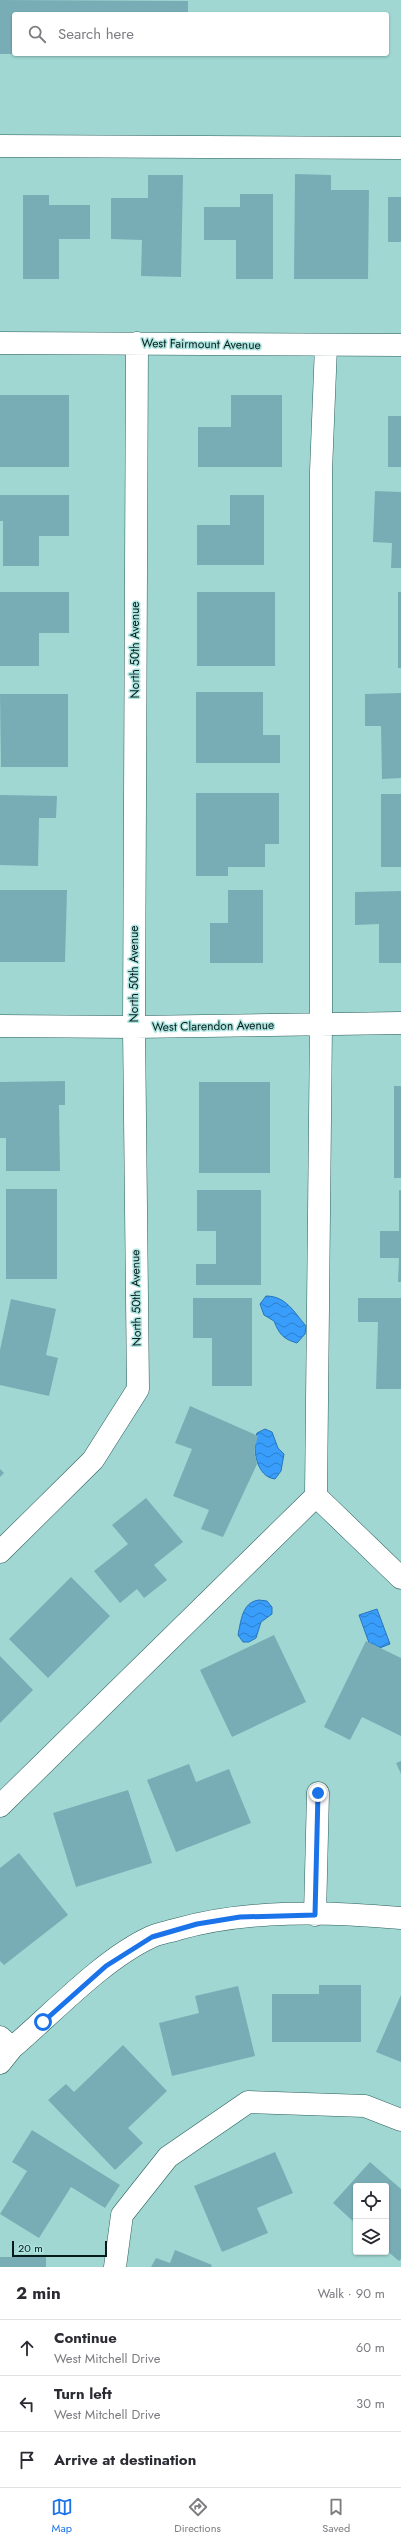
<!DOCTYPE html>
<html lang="en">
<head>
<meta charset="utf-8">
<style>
	:root { --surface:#fff; --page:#f2f2f3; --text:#2b2b33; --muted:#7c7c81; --line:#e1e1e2; --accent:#1a73e8 }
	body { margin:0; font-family:Jost,sans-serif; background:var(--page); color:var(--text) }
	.controls { position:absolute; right:12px; bottom:12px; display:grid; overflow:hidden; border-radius:4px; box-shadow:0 1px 3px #0004 }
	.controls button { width:36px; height:36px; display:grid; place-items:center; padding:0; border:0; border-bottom:1px solid var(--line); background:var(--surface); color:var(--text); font:20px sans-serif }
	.scale { position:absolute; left:12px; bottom:10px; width:95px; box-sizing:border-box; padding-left:4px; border:2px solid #051b1a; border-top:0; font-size:11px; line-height:14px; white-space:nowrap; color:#051b1a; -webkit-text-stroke:3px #ade4df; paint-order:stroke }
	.stop { position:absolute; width:12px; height:12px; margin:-9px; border:3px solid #1a73e8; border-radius:50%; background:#fff }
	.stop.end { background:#1a73e8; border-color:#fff; box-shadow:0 1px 4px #0008 }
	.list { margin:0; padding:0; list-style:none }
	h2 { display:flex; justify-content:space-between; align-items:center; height:52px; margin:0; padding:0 16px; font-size:17px }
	h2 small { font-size:13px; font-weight:400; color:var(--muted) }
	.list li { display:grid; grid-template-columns:26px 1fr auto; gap:12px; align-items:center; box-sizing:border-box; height:56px; padding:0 16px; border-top:1px solid var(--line) }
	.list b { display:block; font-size:15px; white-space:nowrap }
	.list p { margin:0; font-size:13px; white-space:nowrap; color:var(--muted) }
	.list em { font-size:13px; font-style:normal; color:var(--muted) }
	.icon { flex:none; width:22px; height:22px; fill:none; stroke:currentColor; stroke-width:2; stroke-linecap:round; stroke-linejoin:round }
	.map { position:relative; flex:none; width:401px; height:2267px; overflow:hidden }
	.search { position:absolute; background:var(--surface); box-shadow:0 1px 3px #0004; left:12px; right:12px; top:12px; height:44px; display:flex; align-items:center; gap:10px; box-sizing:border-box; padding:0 14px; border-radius:4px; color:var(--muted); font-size:15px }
	.sheet { height:220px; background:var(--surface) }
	nav { display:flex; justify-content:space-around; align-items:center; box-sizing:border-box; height:56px; border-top:1px solid var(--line); background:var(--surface); font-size:11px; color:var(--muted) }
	nav a { display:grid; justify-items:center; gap:2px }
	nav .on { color:var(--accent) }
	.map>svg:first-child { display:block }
	.water { fill:url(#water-waves); stroke:#2976b8 }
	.building { fill:#79adb6 }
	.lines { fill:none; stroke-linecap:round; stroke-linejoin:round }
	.minor-casing { stroke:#2b5f5c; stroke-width:23 }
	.minor { stroke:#fff; stroke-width:22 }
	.route { stroke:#1a73e8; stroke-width:5 }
	.labels { text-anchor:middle; stroke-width:3; stroke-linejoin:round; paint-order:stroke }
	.street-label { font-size:12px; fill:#051b1a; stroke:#ade4df }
</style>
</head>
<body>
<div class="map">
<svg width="401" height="2267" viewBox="0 0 401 2267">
	<defs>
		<pattern id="water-waves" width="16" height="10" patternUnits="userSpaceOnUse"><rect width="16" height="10" fill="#389dfb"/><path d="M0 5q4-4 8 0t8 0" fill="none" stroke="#2d7fca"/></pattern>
	</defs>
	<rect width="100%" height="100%" fill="#a0d7d2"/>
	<!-- water -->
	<path class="water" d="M266,1296c20,0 28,16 40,30l-1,8 -8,9c-14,-4 -18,-9 -23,-22l-10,-6 -4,-11z
		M265,1429l7,3 6,16 6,6 -3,17 -6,8c-19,-2 -23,-31 -18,-46z
		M259,1600l8,1 5,6v7l-11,8 -5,16 -7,4h-6l-5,-7c3,-14 4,-33 21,-35z
		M377,1609l13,35 -18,7 -13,-36z"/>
	<!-- building -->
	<path class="building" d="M0,0l188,1v13h-174v40h-14z
		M295,174l36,1v15h38l-1,89h-74z
		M148,175h35l-2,102 -40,-1 1,-36 -31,-1v-41h37z
		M240,194h33v85h-37v-39h-32v-33h36z
		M23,195h26v10h41v34h-31v40h-36z
		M388,197h13v45h-13z
		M0,395h69v72h-69z
		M231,395h51v72h-84v-40h33z
		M388,416h13v51h-13z
		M375,491l26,1v76h-10l1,-25 -19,-1z
		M0,495h69v41h-30v30h-36v-45h-3z
		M230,495h34v70h-67v-40h33z
		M0,592h69v41h-30v33h-39z
		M197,592h78v74h-78z
		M398,592h3v76h-3z
		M196,692h67v43h17v28h-84z
		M401,693v85l-19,1 -1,-53h-16v-32z
		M0,694h68v73h-67z
		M196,793h83v51h-14v23h-37v9h-32z
		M381,794h20v73h-20z
		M0,795l57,1 -1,22h-17l-1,48 -38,-1z
		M0,890h67l-2,72h-65z
		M228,890h35v73h-53v-40h18z
		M401,891v72h-22v-39l-24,1v-33z
		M65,1081v24h-6l1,66h-54v-33h-6v-56z
		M199,1082h71v91h-71z
		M394,1086h7v92h-7z
		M6,1189h51v90h-51z
		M197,1190h64v95h-65v-21h20v-33h-19z
		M399,1190h2v92h-3l1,-24h-19v-27h19z
		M193,1298h59v88h-40v-48h-19z
		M358,1298h43v91h-25l2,-67h-20z
		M11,1299l45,10 -10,46 12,3 -9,38 -49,-11v-35z
		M190,1406l68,30 -4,14 3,14 -34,73 -22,-8 8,-19 -36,-14 19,-47 -17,-6z
		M0,1469l4,4 -4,4z
		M146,1498l37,44 -29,23 13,15 -23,18 -7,-9 -17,14 -26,-32 34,-27 -16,-19z
		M71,1577l39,39 -62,62 -39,-39z
		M274,1635l32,67 -74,35 -32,-67z
		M366,1641l35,17v78l-39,-19 -12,23 -26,-13z
		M0,1656l33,34 -33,33z
		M401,1761v13l-5,-11z
		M189,1764l7,18 33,-13 22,54 -75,29 -29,-72z
		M128,1790l24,73 -76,24 -23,-74z
		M19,1853l49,62 -64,50 -4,-4v-93z
		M319,1985h42v57h-89v-48h47z
		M238,1986l17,70 -83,20 -13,-53 40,-10 -4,-17z
		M401,1995v67l-25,-10z
		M123,2045l44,46 -39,37 15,15 -28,27 -67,-70 18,-16 8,8z
		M32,2130l88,55 -15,23 -34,-21 -32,51 -39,-24 27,-43 -15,-9z
		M275,2152l18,41 -36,15 11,25 -46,19 -28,-66z
		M370,2162l31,27v70l-2,2 -13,-11v-64h-30v38l-23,-21z
		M175,2250l37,15 -1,2h-60l5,-9 14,5z
		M0,2257h46v10h-46z"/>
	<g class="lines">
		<!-- minor casing -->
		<g class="minor-casing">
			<path id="minor" d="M0,146l401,2
				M0,343l401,2
				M0,1026l134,1 267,-4
				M316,1496l85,82
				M0,1552l93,-92 45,-71 -4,-362 3,-684
				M0,1806l316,-310 5,-471v-554l5,-125
				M315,1915l3,-122
				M0,2037l12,11 -12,15
				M12,2048c41,-35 91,-89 139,-111 8,-4 18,-5 27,-8 71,-20 149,-17 223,-11
				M115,2267l7,-52 46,-58 80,-55 117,4 36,14"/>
		</g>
		<!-- minor -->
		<use href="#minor" class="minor"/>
	</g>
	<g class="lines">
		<!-- route -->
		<path class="route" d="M43,2022l63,-56 46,-29 45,-13 43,-7 75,-2 3,-122"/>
	</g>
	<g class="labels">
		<!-- street labels -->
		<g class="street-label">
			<text transform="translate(201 344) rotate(1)" y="4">West Fairmount Avenue</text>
			<text transform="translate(135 650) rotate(-90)" y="4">North 50th Avenue</text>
			<text transform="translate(134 974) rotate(-90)" y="4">North 50th Avenue</text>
			<text transform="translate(213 1026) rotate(-1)" y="4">West Clarendon Avenue</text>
			<text transform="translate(136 1298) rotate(-91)" y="4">North 50th Avenue</text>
		</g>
	</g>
</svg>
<div class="controls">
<button><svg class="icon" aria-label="locate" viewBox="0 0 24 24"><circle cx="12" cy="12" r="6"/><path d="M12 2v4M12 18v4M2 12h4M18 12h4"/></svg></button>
<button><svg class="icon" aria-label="layers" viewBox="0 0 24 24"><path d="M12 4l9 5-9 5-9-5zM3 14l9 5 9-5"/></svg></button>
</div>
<div class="scale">20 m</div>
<div class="stop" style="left:43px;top:2022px"></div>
<div class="stop end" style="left:318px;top:1793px"></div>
<div class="search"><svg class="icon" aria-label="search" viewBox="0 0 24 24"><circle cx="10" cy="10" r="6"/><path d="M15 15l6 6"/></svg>Search here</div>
</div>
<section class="sheet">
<h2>2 min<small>Walk · 90 m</small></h2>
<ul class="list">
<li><svg class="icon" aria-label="ahead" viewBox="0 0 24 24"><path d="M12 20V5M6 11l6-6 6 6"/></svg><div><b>Continue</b><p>West Mitchell Drive</p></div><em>60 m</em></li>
<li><svg class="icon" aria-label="left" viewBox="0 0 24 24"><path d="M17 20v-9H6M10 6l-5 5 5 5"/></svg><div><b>Turn left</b><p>West Mitchell Drive</p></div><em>30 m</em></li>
<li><svg class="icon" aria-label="arrive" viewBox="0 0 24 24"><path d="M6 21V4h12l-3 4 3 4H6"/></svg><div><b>Arrive at destination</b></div></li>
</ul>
</section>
<nav>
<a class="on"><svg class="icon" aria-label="map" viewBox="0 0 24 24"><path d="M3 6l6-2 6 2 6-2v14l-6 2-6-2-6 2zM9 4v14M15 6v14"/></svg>Map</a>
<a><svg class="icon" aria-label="directions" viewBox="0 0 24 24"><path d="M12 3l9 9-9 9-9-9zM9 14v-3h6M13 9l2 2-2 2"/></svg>Directions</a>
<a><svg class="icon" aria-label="saved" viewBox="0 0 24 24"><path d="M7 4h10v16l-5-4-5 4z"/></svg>Saved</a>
</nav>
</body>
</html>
